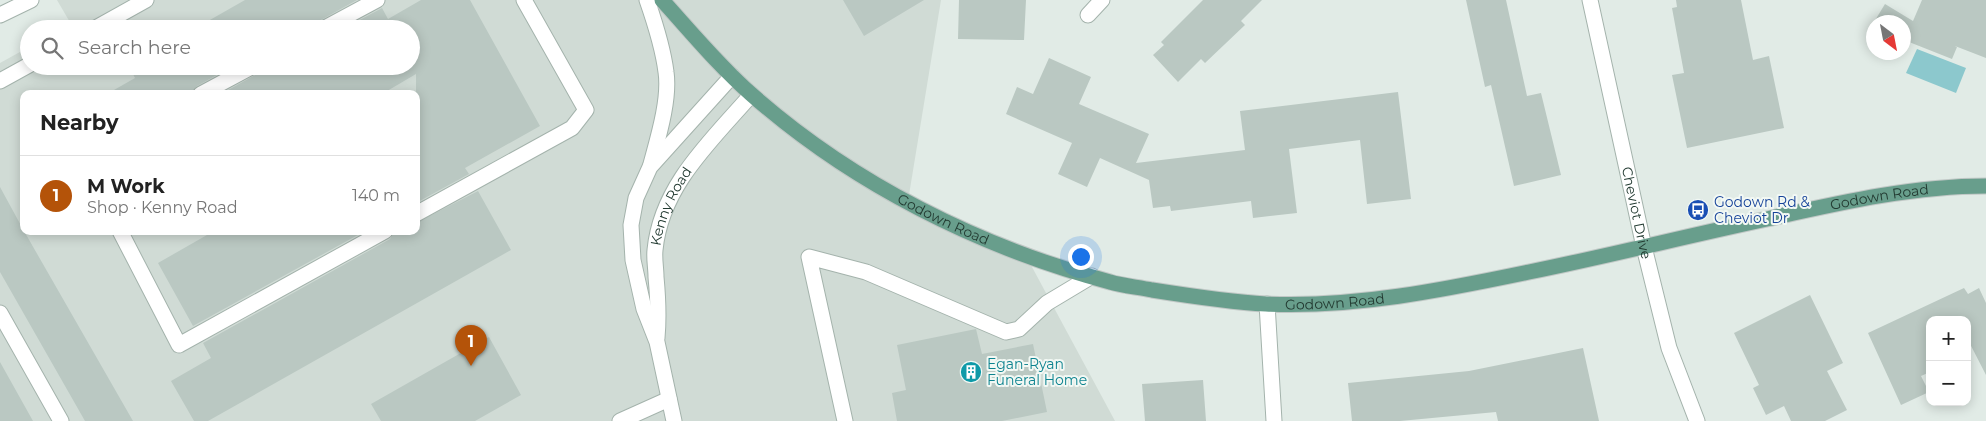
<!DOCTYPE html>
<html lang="en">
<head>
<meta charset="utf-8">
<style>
	:root { --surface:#fff; --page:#f2f2f2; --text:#222; --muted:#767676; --line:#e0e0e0; --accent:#b45309 }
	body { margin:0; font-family:Montserrat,sans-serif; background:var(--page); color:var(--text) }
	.controls { position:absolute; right:15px; bottom:15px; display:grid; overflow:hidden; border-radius:10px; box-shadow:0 2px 12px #0003 }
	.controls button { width:45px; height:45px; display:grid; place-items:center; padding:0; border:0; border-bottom:1px solid var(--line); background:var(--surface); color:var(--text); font:25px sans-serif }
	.compass { position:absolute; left:1866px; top:15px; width:45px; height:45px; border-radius:50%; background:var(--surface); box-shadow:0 2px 12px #0003; rotate:148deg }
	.you { position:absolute; left:1080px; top:256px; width:18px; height:18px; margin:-12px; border:4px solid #fff; border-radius:50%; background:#1a73e8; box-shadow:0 0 0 8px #1a73e833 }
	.badge { display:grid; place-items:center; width:32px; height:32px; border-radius:50%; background:var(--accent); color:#fff; font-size:16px; font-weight:700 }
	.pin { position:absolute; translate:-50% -41px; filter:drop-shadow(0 1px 2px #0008) }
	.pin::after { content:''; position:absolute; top:26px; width:18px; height:15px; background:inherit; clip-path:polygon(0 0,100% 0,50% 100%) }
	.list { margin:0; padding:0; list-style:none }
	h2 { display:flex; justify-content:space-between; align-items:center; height:65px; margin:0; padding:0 20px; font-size:21px }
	h2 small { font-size:16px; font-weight:400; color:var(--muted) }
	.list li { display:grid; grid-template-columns:32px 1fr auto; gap:15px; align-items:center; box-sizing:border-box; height:80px; padding:0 20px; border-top:1px solid var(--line) }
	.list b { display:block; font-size:19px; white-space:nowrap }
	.list p { margin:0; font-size:16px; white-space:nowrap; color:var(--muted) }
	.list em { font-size:16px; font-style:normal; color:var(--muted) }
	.icon { flex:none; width:28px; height:28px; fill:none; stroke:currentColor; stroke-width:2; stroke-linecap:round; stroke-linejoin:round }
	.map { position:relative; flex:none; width:1986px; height:421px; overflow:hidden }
	.search { position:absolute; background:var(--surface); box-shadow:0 2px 12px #0003; left:20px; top:20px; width:400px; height:55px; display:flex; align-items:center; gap:12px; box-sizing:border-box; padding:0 18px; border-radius:28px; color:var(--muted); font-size:19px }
	.panel { position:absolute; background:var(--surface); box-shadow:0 2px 12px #0003; left:20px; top:90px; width:400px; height:145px; border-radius:10px }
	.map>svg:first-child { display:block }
	.built { fill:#d0dbd5; fill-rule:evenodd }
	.water { fill:#8cc8cd }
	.building { fill:#bac8c2 }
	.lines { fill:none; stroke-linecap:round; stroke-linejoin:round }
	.service-casing { stroke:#a4b3ac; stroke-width:17 }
	.minor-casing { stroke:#a4b3ac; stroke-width:17 }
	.primary-casing { stroke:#c1c8c6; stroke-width:17 }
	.service { stroke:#fff; stroke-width:15 }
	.minor { stroke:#fff; stroke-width:15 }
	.primary { stroke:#689e8c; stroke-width:15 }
	.labels { text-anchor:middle; stroke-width:4; stroke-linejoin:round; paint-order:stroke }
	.street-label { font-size:14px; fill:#233b32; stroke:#f2f8f4 }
	.transit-label { font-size:14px; fill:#164399; stroke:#f2f8f4; text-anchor:start }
	.culture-label { font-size:14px; fill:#0d838f; stroke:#f2f8f4; text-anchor:start }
</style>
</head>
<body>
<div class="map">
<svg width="1986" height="421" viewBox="0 0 1986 421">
	<rect width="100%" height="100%" fill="#e1ebe6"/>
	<!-- built -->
	<path class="built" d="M57,0h884l-33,201 117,53 90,167h-1115v-358l29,-16v19h382v-37h-349l9,-5zM24,94h392v137h-392z"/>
	<!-- water -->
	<path class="water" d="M1917,49l49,19 -10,25 -50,-20z"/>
	<!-- building -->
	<path class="building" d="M245,0h112l-38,21 -5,8h-120z
		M421,0h49l70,126 -75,42 4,6 -53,29v-129l-34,20h-161l36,-20 5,-8h149v-37h-68l39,-21 6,11z
		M843,0h81l-60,36z
		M959,0h67l-2,40 -66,-1z
		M1203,0h59l-21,21 4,4 -40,38 -4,-4 -23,23 -25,-27 11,-10 -3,-3z
		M1466,0h40l21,96 14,-3 20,82 -47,11 -23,-101 -6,2z
		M1676,0h65l12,60 16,-4 15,72 -97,20 -15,-73 12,-2 -12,-65 5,-1z
		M1922,0h64v58l-31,-12 2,1 -5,12 -48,-19v-18h-30l11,-18 28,17z
		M1049,58l42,19 -12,27 70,30 -13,29 109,-13 -5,-39 158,-19 13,107 -44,5 -7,-64 -71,9 8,64 -44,5 -2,-17 -80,10 -1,-5 -17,2 -4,-28 -49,-22 -13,29 -29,-13 14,-31 -66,-29 11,-27 16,7z
		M129,66h104l-36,20 -5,8h-85l28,-16z
		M0,187l24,44 109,190h-48l-85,-149z
		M478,191l33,59 -303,171h-14l-23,-40 40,-23 -8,-15 187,-104 4,-8h22v-8z
		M214,231h151l-172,95 -35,-63z
		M1964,288l4,6 11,-6 7,15v72l-19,-37v-18h-37v52l-9,4 8,16 -28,13 -33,-72z
		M1810,295l33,68 -16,8 20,39 -22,11h-34l-7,-15 -18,9 -13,-27 6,-3 -25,-52z
		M976,329l6,25 51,-10 14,68 -45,9h-105l-5,-28 14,-3 -9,-45z
		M489,337l32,58 -46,26h-94l-10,-17z
		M1583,348l16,73h-101l-2,-9 -96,9h-48l-4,-38 121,-12z
		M0,362l33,59h-33z
		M1203,380l3,41h-61l-3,-37z"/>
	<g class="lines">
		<!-- service casing -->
		<g class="service-casing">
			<path id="service" d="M94,29l52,-29
				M323,29l54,-29
				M0,81l29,-16
				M201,94l52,-28
				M416,214l156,-86 14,-18 -62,-110
				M120,231l59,114 206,-114
				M0,313l61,108
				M620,421l49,-22
				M845,421l-36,-164 57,15 140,60 13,-3 28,-26 45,-27"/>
		</g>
		<!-- minor casing -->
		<g class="minor-casing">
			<g id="minor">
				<path d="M647,0c8,23 16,48 19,72 4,27 -8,66 -15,92"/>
				<path id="s1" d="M1590,0l54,247 25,101 28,73"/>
				<path d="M0,15l31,-15"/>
				<path d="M1088,15l14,-15"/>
				<path d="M1267,304l7,117"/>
				<path id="s2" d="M657,338c2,-21 1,-40 -1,-61 0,-9 -2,-18 -1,-27 6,-64 56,-109 96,-155"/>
				<path d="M674,421l-17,-79 -13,-33 -11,-49 -2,-35 5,-27 14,-31 82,-91"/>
			</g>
		</g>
		<!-- primary casing -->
		<g class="primary-casing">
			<g id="primary">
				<path id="s3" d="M662,0c29,32 57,66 89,94 102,90 228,153 359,188 13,4 28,5 42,8 38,6 76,12 114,14 88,4 177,-14 263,-32 79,-16 158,-36 238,-53 72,-16 145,-33 219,-33"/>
			</g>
		</g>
		<!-- service -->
		<use href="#service" class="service"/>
		<!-- minor -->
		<use href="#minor" class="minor"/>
		<!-- primary -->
		<use href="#primary" class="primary"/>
	</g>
	<!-- icons -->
	<defs>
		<g id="bus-disc" transform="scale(1.125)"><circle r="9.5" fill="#1a4fb4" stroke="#f2f8f4"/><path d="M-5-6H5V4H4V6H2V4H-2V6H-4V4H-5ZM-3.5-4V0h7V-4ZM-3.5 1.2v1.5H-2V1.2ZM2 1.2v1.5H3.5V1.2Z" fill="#fff"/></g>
		<g id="building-disc" transform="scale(1.125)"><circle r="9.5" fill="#0f9aa8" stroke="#f2f8f4"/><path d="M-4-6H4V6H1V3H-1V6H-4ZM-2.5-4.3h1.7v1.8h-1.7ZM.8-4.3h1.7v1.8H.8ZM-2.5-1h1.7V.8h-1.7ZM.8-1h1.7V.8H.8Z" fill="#fff"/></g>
	</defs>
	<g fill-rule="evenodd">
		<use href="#bus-disc" x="1698" y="210"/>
		<use href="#building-disc" x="971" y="372"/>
	</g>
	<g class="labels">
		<!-- street labels -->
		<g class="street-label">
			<text dy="5" stroke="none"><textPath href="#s3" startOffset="1320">Godown Road</textPath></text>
			<text dy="5" stroke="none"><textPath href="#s2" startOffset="135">Kenny Road</textPath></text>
			<text dy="5" stroke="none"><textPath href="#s1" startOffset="218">Cheviot Drive</textPath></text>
			<text dy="5" stroke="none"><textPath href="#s3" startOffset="360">Godown Road</textPath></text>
			<text dy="5" stroke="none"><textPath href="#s3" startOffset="765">Godown Road</textPath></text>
		</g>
		<!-- transit labels -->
		<g class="transit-label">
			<text x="1714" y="207">Godown Rd &amp;<tspan x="1714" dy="16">Cheviot Dr</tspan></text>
		</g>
		<!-- culture labels -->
		<g class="culture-label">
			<text x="987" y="369">Egan-Ryan<tspan x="987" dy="16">Funeral Home</tspan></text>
		</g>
	</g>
</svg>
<div class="controls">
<button>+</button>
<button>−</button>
</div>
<svg class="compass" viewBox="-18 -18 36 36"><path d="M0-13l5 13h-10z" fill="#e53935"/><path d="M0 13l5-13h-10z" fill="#767676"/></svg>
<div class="you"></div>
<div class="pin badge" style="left:471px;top:366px">1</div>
<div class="search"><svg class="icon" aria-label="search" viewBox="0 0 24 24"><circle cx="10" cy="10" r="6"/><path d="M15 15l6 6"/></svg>Search here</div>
<section class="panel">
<h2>Nearby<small></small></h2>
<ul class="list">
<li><span class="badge">1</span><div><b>M Work</b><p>Shop · Kenny Road</p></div><em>140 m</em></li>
</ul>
</section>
</div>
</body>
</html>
